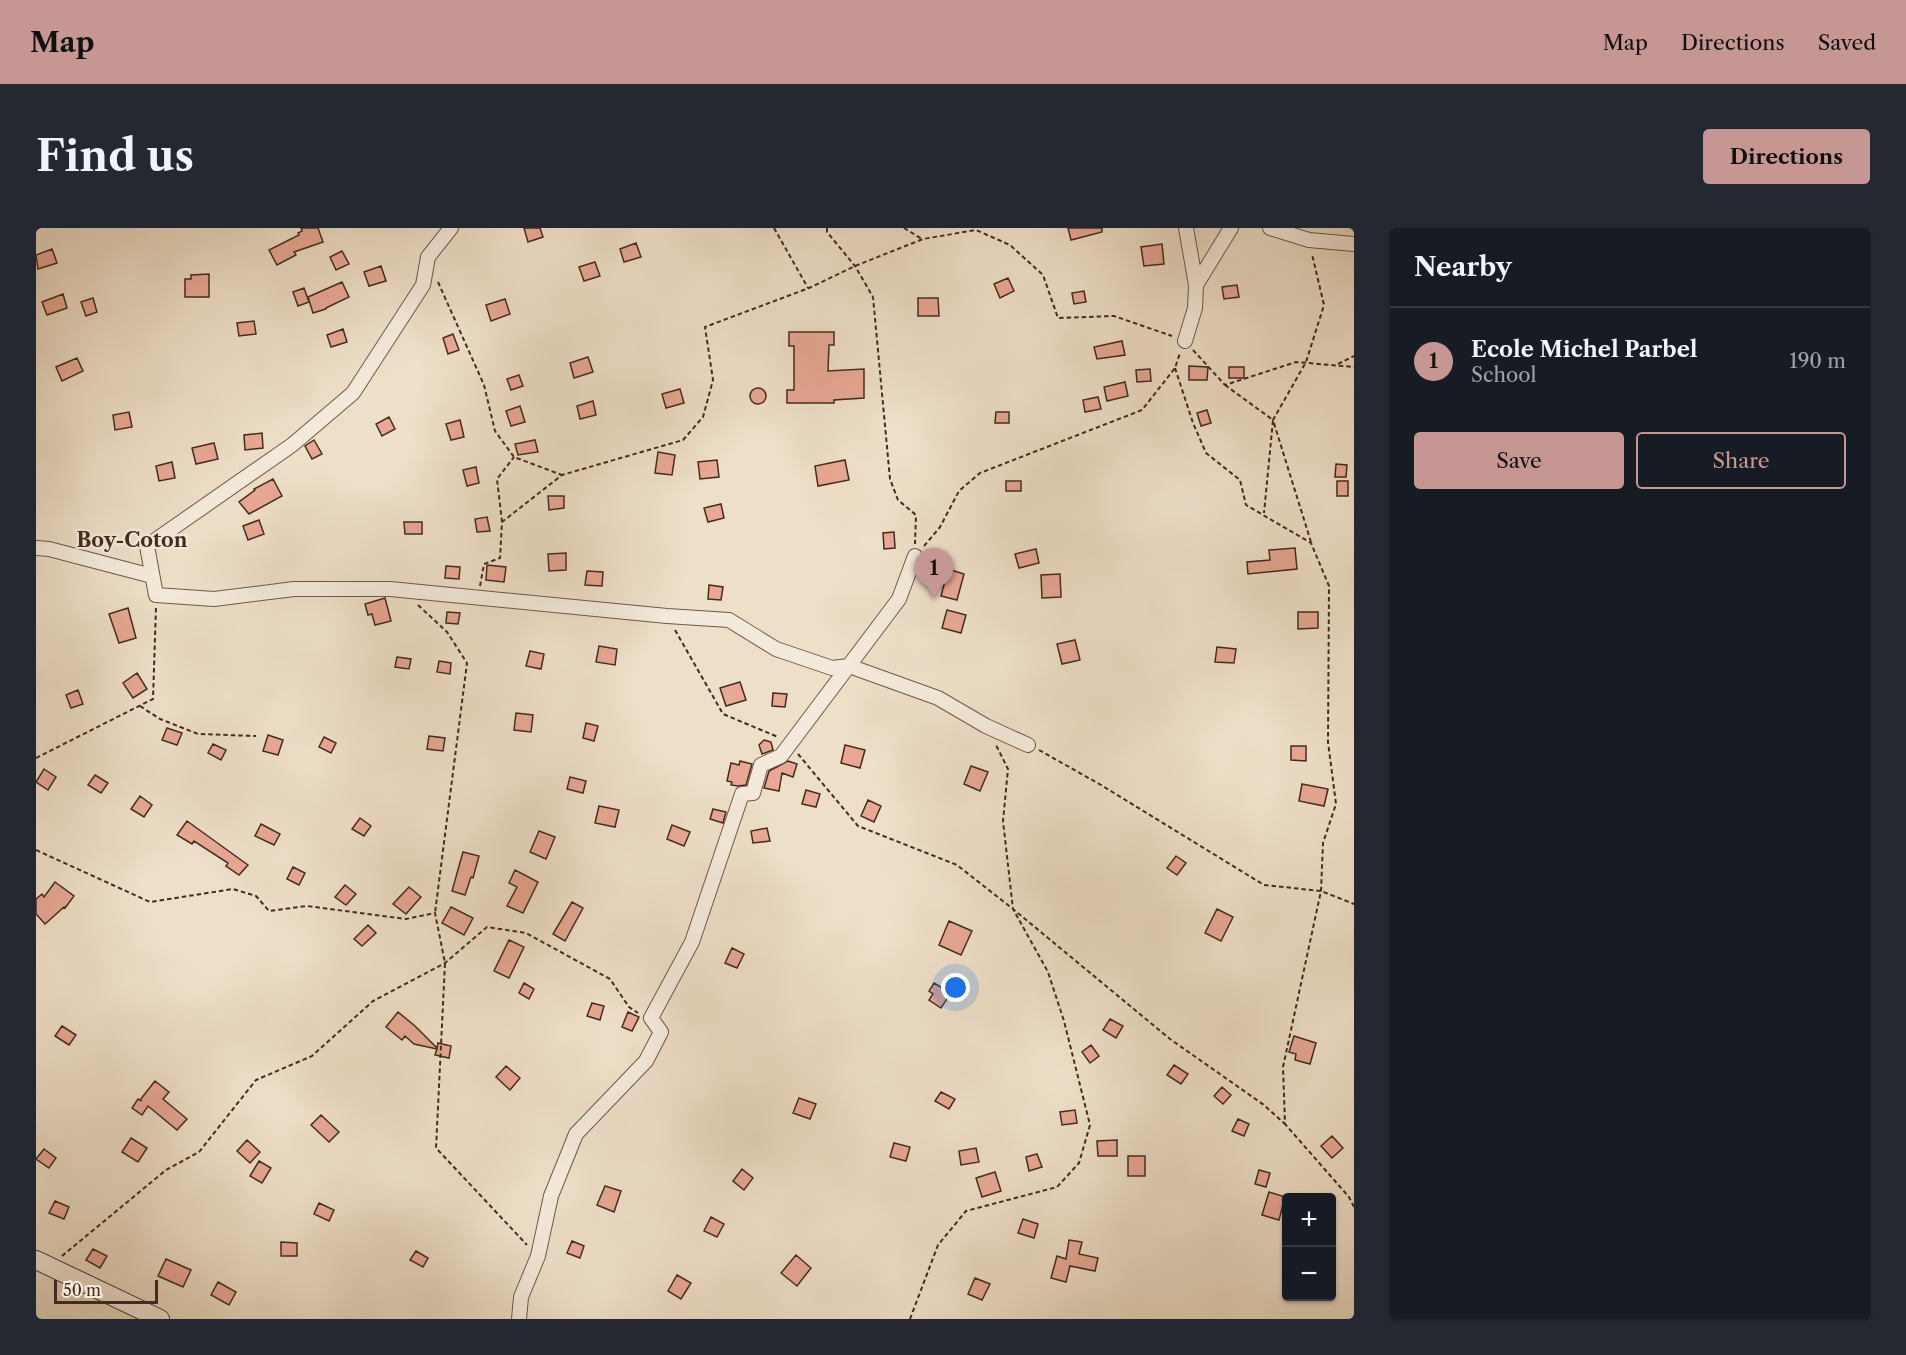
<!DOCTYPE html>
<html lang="en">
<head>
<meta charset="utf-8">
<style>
	:root { --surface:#171b24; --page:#242831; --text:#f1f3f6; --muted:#9ea1a6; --line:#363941; --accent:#c59692 }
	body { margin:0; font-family:"Libre Caslon Text",serif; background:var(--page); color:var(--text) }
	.controls { position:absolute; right:18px; bottom:18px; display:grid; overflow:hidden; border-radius:6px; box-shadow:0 2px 4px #0004 }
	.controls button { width:54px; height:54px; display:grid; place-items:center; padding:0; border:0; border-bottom:2px solid var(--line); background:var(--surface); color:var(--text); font:30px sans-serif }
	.scale { position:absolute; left:18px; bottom:15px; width:104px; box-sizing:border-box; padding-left:6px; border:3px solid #432b1e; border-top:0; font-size:16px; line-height:21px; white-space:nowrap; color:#432b1e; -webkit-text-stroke:4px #f4eadb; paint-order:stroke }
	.you { position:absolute; left:920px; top:760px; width:21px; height:21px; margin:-15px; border:4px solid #fff; border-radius:50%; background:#1a73e8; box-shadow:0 0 0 9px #1a73e833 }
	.badge { display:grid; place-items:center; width:39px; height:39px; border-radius:50%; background:var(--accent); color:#111; font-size:20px; font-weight:700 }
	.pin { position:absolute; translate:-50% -50px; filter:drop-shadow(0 2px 3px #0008) }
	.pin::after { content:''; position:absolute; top:32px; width:21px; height:18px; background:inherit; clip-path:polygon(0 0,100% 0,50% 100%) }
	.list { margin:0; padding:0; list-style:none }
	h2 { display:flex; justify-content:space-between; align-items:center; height:78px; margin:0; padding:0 24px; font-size:26px }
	h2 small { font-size:20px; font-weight:400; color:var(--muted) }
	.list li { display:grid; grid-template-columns:39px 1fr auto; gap:18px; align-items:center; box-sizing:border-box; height:108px; padding:0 24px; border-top:2px solid var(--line) }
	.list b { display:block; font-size:22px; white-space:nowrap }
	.list p { margin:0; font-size:20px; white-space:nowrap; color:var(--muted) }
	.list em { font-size:20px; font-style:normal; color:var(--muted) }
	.actions { display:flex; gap:12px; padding:18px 24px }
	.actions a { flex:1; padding:14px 0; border:2px solid var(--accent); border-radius:6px; text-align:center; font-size:21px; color:var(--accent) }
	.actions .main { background:var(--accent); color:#111 }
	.map { position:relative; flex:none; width:1318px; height:1091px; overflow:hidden; border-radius:6px }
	header { display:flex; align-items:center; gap:36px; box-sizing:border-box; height:84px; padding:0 30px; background:var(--accent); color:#111 }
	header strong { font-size:28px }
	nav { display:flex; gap:33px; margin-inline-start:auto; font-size:21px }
	.intro { display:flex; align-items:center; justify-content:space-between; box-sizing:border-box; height:144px; padding:0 36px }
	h1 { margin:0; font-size:42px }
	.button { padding:15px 27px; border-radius:6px; background:var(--accent); color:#111; font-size:21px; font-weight:700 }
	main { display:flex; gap:36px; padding:0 36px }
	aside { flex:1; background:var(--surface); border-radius:6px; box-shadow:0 2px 4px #0004 }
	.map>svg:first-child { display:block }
	.building { fill:#e8a895; stroke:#432b1e; stroke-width:1.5 }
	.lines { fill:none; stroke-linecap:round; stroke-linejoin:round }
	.street-casing { stroke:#6e5848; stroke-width:16 }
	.secondary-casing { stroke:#432b1e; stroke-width:20 }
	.path { stroke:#432b1e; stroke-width:2; stroke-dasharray:4.5 3; stroke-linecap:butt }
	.street { stroke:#f4eadb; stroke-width:14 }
	.secondary { stroke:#f4eadb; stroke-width:18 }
	.labels { text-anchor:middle; stroke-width:4.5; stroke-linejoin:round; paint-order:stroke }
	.neighbourhood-label { font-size:20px; font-weight:bold; fill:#432b1e; stroke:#f4eadb }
</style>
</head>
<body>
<header>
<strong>Map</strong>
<nav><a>Map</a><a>Directions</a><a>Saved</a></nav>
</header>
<div class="intro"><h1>Find us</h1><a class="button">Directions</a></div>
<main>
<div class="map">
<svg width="1318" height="1091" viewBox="0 0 1318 1091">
	<rect width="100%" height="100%" fill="#eedfc8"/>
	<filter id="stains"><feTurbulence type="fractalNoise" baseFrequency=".00333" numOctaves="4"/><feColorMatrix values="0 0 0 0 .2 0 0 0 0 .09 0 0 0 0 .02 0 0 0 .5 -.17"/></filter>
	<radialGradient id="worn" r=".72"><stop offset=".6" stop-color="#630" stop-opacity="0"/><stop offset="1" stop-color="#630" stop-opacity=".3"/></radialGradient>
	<!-- building -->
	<path class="building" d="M265,0h17l5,14 -29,10 2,3 -19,10 -8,-15 30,-15 -1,-2 4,-2z
		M488,0h16l3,9 -15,5z
		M1032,0h34v4l-31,8z
		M600,15l5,14 -17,5 -4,-13z
		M1126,16l2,20 -20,2 -3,-19z
		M16,21l5,14 -19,6 -2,-14z
		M306,23l7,13 -13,6 -6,-13z
		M559,34l5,14 -16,5 -5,-14z
		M345,38l5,15 -17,5 -5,-14z
		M173,46v23h-24v-18h6v-4z
		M972,50l6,13 -14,7 -6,-14z
		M306,54l7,15 -23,11v1l-13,4 -5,-16z
		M1201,57l2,12 -15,2 -2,-12z
		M268,60l5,14 -11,4 -5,-14z
		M1048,63l2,11 -12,2 -2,-11z
		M27,66l4,14 -20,7 -5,-13z
		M57,70l4,14 -11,4 -5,-14z
		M882,70h20l1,18h-21z
		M469,71l5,15 -19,7 -5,-16z
		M218,93l2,13 -17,2 -2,-13z
		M307,101l4,13 -16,5 -4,-12z
		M753,104h45v13h-5l-1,26 36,-2v29l-30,2v3h-47v-13h7v-44h-5z
		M417,106l6,16 -11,4 -5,-16z
		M1086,113l3,14 -28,4 -3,-12z
		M552,129l5,15 -19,6 -4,-15z
		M41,130l6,13 -21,10 -6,-14z
		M1153,138l19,1 -1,13h-18z
		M1193,139h15v11h-15z
		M1114,141l1,12 -14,1 -1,-12z
		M483,147l4,11 -12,4 -4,-11z
		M1089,154l3,14 -21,5 -3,-14z
		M714 168a8 8 0 1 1 16 0a8 8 0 1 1-16 0Z
		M644,161l4,14 -18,5 -4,-14z
		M1062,169l3,12 -16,3 -2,-12z
		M557,173l3,14 -16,4 -3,-13z
		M484,178l5,16 -14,4 -5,-15z
		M1171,182l4,13 -10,3 -4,-13z
		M93,184l3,15 -17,3 -2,-15z
		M960,184h13v11h-14z
		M353,189l6,12 -13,7 -6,-12z
		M424,192l4,17 -13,3 -5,-16z
		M226,205l1,15 -18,2 -1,-15z
		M278,212l8,14 -10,5 -7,-13z
		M499,212l3,12 -20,3 -3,-11z
		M178,215l4,16 -22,5 -4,-16z
		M622,224l17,3 -3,20 -17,-2z
		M681,232l2,17 -19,2 -2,-17z
		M809,232l4,20 -31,6 -3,-20z
		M136,234l3,16 -16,3 -3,-15z
		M1300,236l11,1 -1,12h-11z
		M440,239l3,16 -12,3 -4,-16z
		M237,251l9,17 -33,18 -10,-12 16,-12 -1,-1z
		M970,253h15v10h-15z
		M1301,253h11v15h-11z
		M512,268h16v12l-15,2z
		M685,276l3,14 -16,4 -4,-14z
		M451,289l3,14 -13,1 -2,-13z
		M223,292l5,14 -16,6 -5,-14z
		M368,294h18v12h-17z
		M858,304l1,16 -11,1 -1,-16z
		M1259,320l2,21 -49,5 -1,-12 23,-2 -1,-10z
		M1000,321l3,14 -20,5 -4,-14z
		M530,325v17l-17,1 -1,-17z
		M451,337l19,2 -2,15 -18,-2z
		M410,338l14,1 -1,12 -14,-1z
		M912,341l16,5 -7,26 -16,-4z
		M551,343l16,1 -1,14 -17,-1z
		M1024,346l1,23 -19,1 -1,-23z
		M673,357l14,2 -2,13 -13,-1z
		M349,370l6,23 -16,4 -3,-11 -4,1 -3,-11z
		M92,380l8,30 -17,5 -10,-29z
		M911,382l19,5 -5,18 -19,-5z
		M411,384l13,1 -2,11 -12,-1z
		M1262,384h20v16l-20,1z
		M1039,412l5,20 -18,4 -5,-20z
		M563,418l18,3 -2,16 -19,-3z
		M1181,419l19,2 -2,14 -19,-1z
		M494,423l14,3 -3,15 -15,-3z
		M361,429l14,2 -2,10 -14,-2z
		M403,433l12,2 -1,11 -13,-2z
		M101,445l10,16 -14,9 -10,-15z
		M704,454l6,18 -20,6 -6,-18z
		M42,462l5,14 -12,4 -5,-13z
		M737,465l14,1 -2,13 -13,-1z
		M480,485l17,2 -2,17 -17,-2z
		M550,495l12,3 -4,15 -11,-3z
		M131,500l15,5 -5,12 -15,-5z
		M232,507l15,5 -5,15 -15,-4z
		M393,508l16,2 -2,13 -16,-2z
		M288,509l12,6 -5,10 -12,-6z
		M728,512l7,2 2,8 -11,4 -3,-9z
		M177,516l13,6 -5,10 -13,-7z
		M809,517l20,5 -5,18 -19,-5z
		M1255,518h15v15l-15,-1z
		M704,533l12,3 -6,21 -8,1 -7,-1 1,-3 -5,-1 4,-18 8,2z
		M752,533l9,3 -4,13 -11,-4 -3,18 -15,-3 5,-17z
		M935,538l17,6 -8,19 -16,-7z
		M8,541l12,8 -8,13 -12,-8z
		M59,547l13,8 -7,10 -13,-8z
		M534,549l16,4 -3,12 -16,-4z
		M1266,556l26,5 -4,17 -25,-5z
		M770,562l14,4 -4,13 -14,-3z
		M104,568l12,9 -8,12 -13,-8z
		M832,572l13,6 -7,16 -13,-6z
		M563,578l20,4 -4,17 -20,-4z
		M677,581l13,3 -3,11 -13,-4z
		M324,590l11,8 -7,10 -12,-7z
		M151,593l61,44 -9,10 -13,-9 2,-3 -34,-22 -2,3 -15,-9z
		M225,596l19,10 -6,11 -19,-9z
		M636,597l18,7 -6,14 -17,-7z
		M731,600l3,13 -17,2 -2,-12z
		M503,603l16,6 -9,22 -16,-7z
		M427,624l16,4 -6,22 -2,-1 -6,18 -13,-4z
		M1140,628l10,7 -9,12 -10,-7z
		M257,639l12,6 -6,12 -12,-6z
		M479,642l23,12 -15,31 -16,-7 10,-19 -8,-4z
		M19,654l19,14 -9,12 -1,-1 -19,17 -9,-10v-15l6,-5 2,3z
		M309,657l11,9 -10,11 -11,-8z
		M373,659l12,10 -15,17 -13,-10z
		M536,674l11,6 -18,33 -12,-7z
		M415,679l22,11 -9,17 -22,-12z
		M1181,681l16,8 -12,24 -16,-8z
		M913,693l23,10 -11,24 -22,-10z
		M332,697l8,8 -14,13 -8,-7z
		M473,712l15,7 -15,31 -15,-7z
		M696,720l12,6 -7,14 -12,-5z
		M488,755l10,6 -5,10 -10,-6z
		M898,755l17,10 -10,15 -12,-8 4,-6 -4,-3z
		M556,775l12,3 -4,14 -13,-4z
		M362,784l17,14 22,22 1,-5 13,3 -2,12 -14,-3 2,-6 -23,-5 -9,-8 -3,4 -16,-13z
		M592,784l11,5 -7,14 -10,-4z
		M1074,791l13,7 -7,12 -13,-8z
		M26,798l14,9 -7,10 -14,-9z
		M1258,808l22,7 -6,21 -15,-4 1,-6 -7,-2z
		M1055,817l8,11 -9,7 -8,-11z
		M1138,837l14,9 -7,10 -14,-9z
		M470,838l14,12 -10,12 -14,-13z
		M119,853l14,11 -6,7 24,20 -10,11 -29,-24 -6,9 -10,-7 6,-9 4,2 -2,-1z
		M1186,859l9,8 -8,9 -9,-8z
		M905,864l14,7 -6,10 -14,-8z
		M763,870l17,6 -6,15 -17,-6z
		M1039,882l2,13 -15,2 -2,-13z
		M285,887l18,17 -10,10 -18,-17z
		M1202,891l11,5 -5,12 -12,-5z
		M1296,908l11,12 -11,10 -11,-12z
		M95,910l16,10 -9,14 -16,-10z
		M211,912l13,12 -10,11 -13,-12z
		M1081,912v16h-19l-1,-15z
		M858,915l16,4 -4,14 -16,-4z
		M940,920l3,14 -18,3 -2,-14z
		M8,921l12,9 -7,10 -13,-9z
		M1001,926l5,13 -13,4 -3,-14z
		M1092,928h17v20h-17z
		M223,933l12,7 -9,15 -12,-7z
		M706,941l11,9 -9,12 -11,-9z
		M1223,942l11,3 -4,14 -11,-3z
		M959,944l6,19 -19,6 -6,-19z
		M569,958l16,5 -7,21 -17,-7z
		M1233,964l16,5 -6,23 -17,-5z
		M19,973l14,6 -5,12 -15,-6z
		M283,975l15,7 -5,11 -15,-7z
		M675,989l13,7 -7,13 -13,-6z
		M987,991l15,5 -4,14 -16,-5z
		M1033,1012l13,2 -3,12 19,4 -3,13 -25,-5 -4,16 -15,-4 6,-22 9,3z
		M536,1013l12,5 -4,12 -13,-5z
		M245,1014l16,1v13h-16z
		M57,1021l14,7 -7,12 -14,-8z
		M380,1023l12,7 -5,9 -13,-7z
		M760,1027l15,13 -14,18 -16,-13z
		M130,1031l25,11 -8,17 -25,-11z
		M641,1047l14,8 -10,16 -13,-8z
		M939,1050l15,6 -8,16 -14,-6z
		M182,1054l18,10 -7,13 -18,-10z"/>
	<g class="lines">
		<!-- street casing -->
		<g class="street-casing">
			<path id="street" d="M415,0l-23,29 -5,28 -70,108 -61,52 -145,101 9,49 58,4 80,-10h96l277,27 62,4 47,29 56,19 17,-2 89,32 48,28 42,19
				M1150,0l10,57
				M1234,0l39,12 45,4
				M1149,113l10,-33 1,-23 35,-57
				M0,320l13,1 103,27
				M483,1091l2,-22 17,-41 13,-60 25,-62 70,-73 15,-29 -10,-14 41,-76 50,-148 11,-1 8,-28 20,-9 118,-157 16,-43"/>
		</g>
		<!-- secondary casing -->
		<g class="secondary-casing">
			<path id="secondary" d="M0,1032l124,59"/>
		</g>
		<!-- path -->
		<path class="path" d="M738,0l34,60
			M791,0v4l28,34 18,31 17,182 8,21 18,15 -1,29
			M868,0l18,11
			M402,54l46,103 11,46 19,26 48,18
			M1157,122l32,35 71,-23 58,5
			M1302,136l16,-8
			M1139,140l18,55 13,30 34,27 6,25 65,38 18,43 -1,156 8,62 -13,39 -2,48 -38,176 2,57 64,73 5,10
			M1189,157l48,35 -9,93
			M466,294l-5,-43 17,-22
			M1275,314l-38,-122 33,-58 18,-57 -12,-51
			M888,318l16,-19 19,-36 21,-18 162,-63 33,-42 5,-15
			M444,358l4,-22 16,-6 2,-36 60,-47 121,-35 20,-23 10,-37 -8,-53 104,-39 46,-22 68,-27 53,-9 34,15 33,30 15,43 56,-2 58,20
			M382,377l29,27 20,31 -32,250
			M639,402l48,84 55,23
			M104,478l20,13 38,15 58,2
			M1003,522l62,35 163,100 57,6 33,13
			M762,526l60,72 99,39 56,44 157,130 94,66 21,19
			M0,530l117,-59 3,-92
			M0,622l114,52 83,-13 23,7 13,15 38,-5 99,13 29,-6 10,50 -9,185 91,97
			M26,1028l104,-86 33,-18 57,-72 56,-24 61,-55 72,-38 42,-36 39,6 84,46 19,28 9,6
			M874,1091l28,-74 28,-34 91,-24 22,-24 11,-38 -26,-104 -16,-49 -35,-63 -10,-88 5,-52 -12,-24"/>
		<!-- street -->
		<use href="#street" class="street"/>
		<!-- secondary -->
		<use href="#secondary" class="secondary"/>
	</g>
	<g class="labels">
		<!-- neighbourhood labels -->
		<g class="neighbourhood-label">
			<text x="96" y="319">Boy-Coton</text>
		</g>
	</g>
	<rect width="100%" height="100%" filter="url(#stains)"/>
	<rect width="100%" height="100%" fill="url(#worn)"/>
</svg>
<div class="controls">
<button>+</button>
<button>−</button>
</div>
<div class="scale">50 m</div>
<div class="you"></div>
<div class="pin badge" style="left:898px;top:370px">1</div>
</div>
<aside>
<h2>Nearby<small></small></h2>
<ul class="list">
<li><span class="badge">1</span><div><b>Ecole Michel Parbel</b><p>School</p></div><em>190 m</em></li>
</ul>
<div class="actions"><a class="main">Save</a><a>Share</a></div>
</aside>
</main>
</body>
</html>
